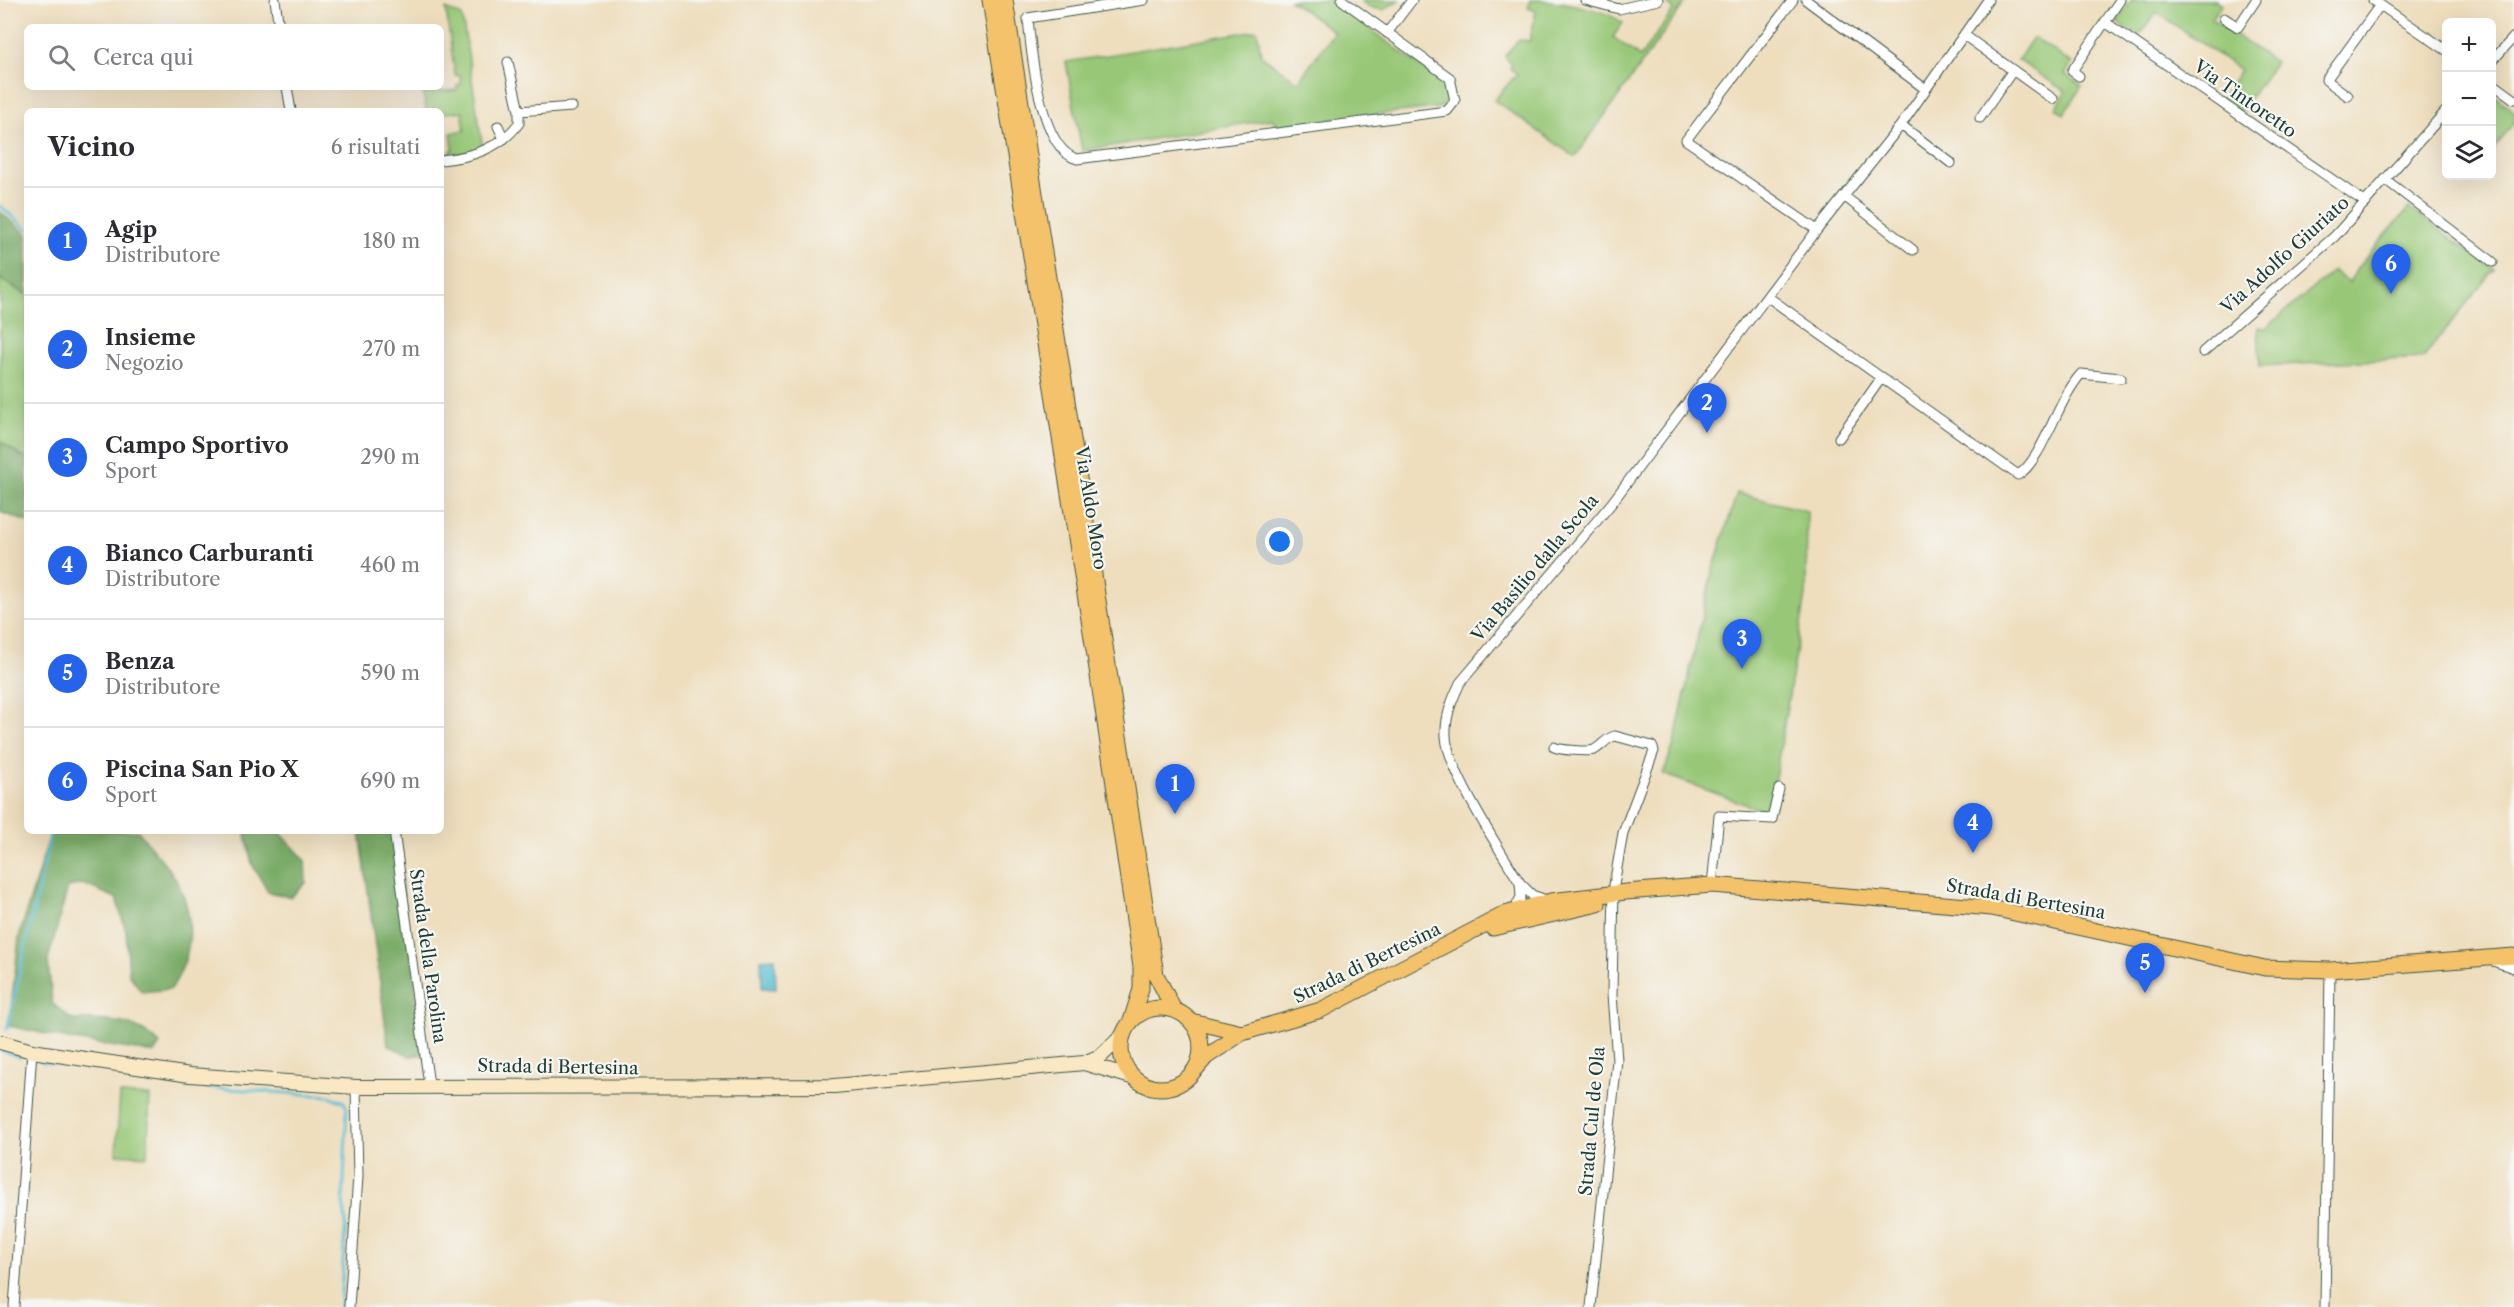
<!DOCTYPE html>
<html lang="it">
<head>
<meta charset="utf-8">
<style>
	:root { --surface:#fff; --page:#f7f7f7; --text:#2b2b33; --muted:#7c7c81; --line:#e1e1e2; --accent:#2563eb }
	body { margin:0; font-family:"Libre Caslon Text",serif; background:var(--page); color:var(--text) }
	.controls { position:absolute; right:18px; top:18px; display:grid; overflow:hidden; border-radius:9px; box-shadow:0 6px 24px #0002 }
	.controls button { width:54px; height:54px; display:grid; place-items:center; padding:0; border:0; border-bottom:2px solid var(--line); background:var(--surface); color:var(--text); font:30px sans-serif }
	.you { position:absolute; left:1280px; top:542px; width:21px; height:21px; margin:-15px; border:4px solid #fff; border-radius:50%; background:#1a73e8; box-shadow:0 0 0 9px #1a73e833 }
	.badge { display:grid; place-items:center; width:39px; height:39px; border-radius:50%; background:var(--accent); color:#fff; font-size:20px; font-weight:700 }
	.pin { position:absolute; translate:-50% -50px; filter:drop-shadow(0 2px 3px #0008) }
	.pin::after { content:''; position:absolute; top:32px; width:21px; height:18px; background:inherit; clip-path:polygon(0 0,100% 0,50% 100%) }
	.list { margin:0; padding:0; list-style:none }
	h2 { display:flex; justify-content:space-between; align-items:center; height:78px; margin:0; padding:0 24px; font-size:26px }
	h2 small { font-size:20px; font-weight:400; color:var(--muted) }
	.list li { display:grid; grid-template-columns:39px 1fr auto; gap:18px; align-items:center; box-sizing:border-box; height:108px; padding:0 24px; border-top:2px solid var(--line) }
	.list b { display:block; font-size:22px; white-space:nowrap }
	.list p { margin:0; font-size:20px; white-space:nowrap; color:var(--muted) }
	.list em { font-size:20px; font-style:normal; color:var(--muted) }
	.icon { flex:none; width:33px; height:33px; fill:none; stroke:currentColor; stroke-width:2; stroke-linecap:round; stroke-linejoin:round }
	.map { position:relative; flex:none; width:2514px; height:1307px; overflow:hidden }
	.search { position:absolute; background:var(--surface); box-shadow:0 6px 24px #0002; left:24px; top:24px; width:420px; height:66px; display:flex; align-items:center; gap:15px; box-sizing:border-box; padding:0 21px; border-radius:9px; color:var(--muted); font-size:22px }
	.panel { position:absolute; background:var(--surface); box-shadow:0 6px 24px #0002; left:24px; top:108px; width:420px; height:726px; border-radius:9px }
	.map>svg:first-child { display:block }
	.green { fill:#98c877; stroke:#5c8256; stroke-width:1.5 }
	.forest { fill:#7aac68; stroke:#4c744e; stroke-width:1.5 }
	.water { fill:#57bed4; stroke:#3b7e84; stroke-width:1.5 }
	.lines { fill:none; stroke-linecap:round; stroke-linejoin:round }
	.stream { stroke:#57bed4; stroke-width:3 }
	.street-casing { stroke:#3e5549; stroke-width:11 }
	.secondary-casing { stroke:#3e5549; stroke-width:16 }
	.primary-casing { stroke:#3e5549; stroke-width:17 }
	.street { stroke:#fff; stroke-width:9 }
	.secondary { stroke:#fae7c3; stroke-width:14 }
	.primary { stroke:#f3c26a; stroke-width:15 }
	.labels { text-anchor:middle; stroke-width:4.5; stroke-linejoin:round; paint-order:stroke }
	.street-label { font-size:18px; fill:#1f3d34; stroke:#f6f6f2 }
</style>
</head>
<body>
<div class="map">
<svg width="2514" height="1307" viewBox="0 0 2514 1307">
	<rect width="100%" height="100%" fill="#f6f6f2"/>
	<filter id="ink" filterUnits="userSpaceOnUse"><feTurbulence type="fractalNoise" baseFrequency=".0167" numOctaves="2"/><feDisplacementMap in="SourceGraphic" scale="12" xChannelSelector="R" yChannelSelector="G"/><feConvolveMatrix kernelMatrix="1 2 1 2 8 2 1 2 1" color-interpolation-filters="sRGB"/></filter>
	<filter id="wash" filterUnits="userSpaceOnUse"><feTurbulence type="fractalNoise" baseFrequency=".008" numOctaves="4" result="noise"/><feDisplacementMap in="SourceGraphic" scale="24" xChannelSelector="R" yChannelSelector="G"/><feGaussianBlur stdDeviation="1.35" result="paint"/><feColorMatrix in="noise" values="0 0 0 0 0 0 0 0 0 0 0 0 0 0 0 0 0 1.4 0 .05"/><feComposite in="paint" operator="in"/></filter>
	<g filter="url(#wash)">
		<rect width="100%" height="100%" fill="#eedebe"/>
		<!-- green -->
		<path class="green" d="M1290,0h40l119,87v12l-7,8 -164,19 -6,-7 -190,32 -16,-89 191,-32 4,25 37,27 36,-50z
			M1361,0h38l-16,10 -15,-3z
			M1530,0c25,0 74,8 93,23l-10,14 27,20 34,-47 -8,-8 21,-2 -112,157 -81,-57 23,-26 -7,-6 2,-3 -7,-9 13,-16 12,1 6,-30 -8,-3z
			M2132,0h84l6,4 -10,15 63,43 -35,50 -19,-13 19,-29 -84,-58 -18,25 -22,-15z
			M446,9l16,7 21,133 -34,8 -1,-3 5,-5 -2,-16 14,-3 -3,-19 -21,3v-3h-15l-3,-18 34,-3v-5h4l-1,-10 -5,1z
			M2033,37l39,26 -7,11 17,12 -18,28 -8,-6 10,-16 -48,-32z
			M2492,94l22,17v11l-22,30z
			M2409,208l85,61 -71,89 -163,8 -2,-39 8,1 67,-57 16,12 9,-16z
			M0,279l27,16v165l-27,-19z
			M1737,493l70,18 -1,84 -37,218 -106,-39 11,-30 37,-168z
			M120,1094l30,2 -3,60 -31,-2z"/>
		<!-- forest -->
		<path class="forest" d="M0,212l27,22v61l-27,-16z
			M0,441l27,19v62l-27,-10z
			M51,831h87c13,18 33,36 42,56 16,37 12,70 -9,102l-29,3 -13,-17 -3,-44 -10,-33 -33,-14 -15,3 -20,73 4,43 20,17c34,0 62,-2 88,24l-6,9 -81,-13 -64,-14 10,-89z
			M245,831h34l26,29 1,23 -15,14 -23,-5 -16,-28z
			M360,831h34l31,223 -15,2 -22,-11z"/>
		<!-- water -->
		<path class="water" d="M775,958l1,31 -14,-1 -1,-29z"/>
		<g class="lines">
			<!-- stream -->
			<path class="stream" d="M0,206l27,23
				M7,1029l44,-198
				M2,1051l18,6
				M42,1062l40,3
				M124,1072l76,15 129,9 15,6 3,6 -4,95 3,17 -6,87"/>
		</g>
	</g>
	<g filter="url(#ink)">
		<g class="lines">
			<!-- street casing -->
			<g class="street-casing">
				<path id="street" d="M275,0l4,27
					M1144,0l-116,18c3,34 12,131 49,141l370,-48 8,-10 -5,-23 -108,-78
					M1585,0l34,9 39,-9
					M1793,0l-107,140 131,90
					M1806,0l118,88
					M2120,0l-15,22 261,181
					M2373,0l73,50
					M2224,18l14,9 18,-27
					M1387,33l25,-33
					M1964,35l89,64
					M2492,61l22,-24
					M508,62l11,49
					M2079,76l-7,-5 33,-49
					M2492,83l22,16
					M287,87l4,24
					M2348,96l-22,-16 54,-75
					M1980,118l33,-48
					M1901,125l50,38
					M498,126l6,13
					M441,160c30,-3 59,-11 78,-37v-12l53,-4
					M2386,180l107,82
					M1844,196l69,54
					M1768,297l250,178c24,-14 40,-76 63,-101l40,4
					M2203,352l132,-116 111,-125
					M1839,438l43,-61
					M1554,747c5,3 34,5 40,3 8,-4 12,-12 21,-14l37,10 2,5 -31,82 -9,52 -2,110 5,65 -26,247
					M394,831l35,254
					M1712,885l7,-69 53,3 7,-30
					M1549,901l-17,-6 -12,-12c-19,-31 -73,-114 -74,-147 -1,-19 6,-36 14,-53l151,-179 206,-274 84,-105 87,-125
					M1514,911l7,-14 -1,-14
					M2493,961l21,7
					M14,1307l18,-256
					M349,1307l9,-131 -2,-89
					M2325,1307l5,-337"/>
			</g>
			<!-- secondary casing -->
			<g class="secondary-casing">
				<path id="secondary" d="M0,1042l32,9 158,24 166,12 478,-1 250,-23 17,-7 23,-22
					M1084,1063l51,15"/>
			</g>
			<!-- primary casing -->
			<g class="primary-casing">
				<path id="primary" d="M990,0l107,669 44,298v22l-10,32
					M1005,0l151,975 18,35
					M1493,928l105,-24
					M1121 1048a40 40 0 1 1 80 0a40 40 0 1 1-80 0Z
					M1191,1021l51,12
					M1196,1069l10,-12 36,-24 79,-23 184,-96 46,-13 75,-9 86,-7 280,23 273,60 65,2 184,-14"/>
			</g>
			<!-- street -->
			<use href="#street" class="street"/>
			<!-- secondary -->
			<use href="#secondary" class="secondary"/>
			<!-- primary -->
			<use href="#primary" class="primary"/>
		</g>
	</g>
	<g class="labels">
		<!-- street labels -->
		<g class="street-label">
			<text transform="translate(2245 99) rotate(35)" y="6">Via Tintoretto</text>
			<text transform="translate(2285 255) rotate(-42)" y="6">Via Adolfo Giuriato</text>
			<text transform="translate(1091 508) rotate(81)" y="6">Via Aldo Moro</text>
			<text transform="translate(1535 568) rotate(-50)" y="6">Via Basilio dalla Scola</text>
			<text transform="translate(2026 899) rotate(10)" y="6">Strada di Bertesina</text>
			<text transform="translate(428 956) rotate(82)" y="6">Strada della Parolina</text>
			<text transform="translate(1367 963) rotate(-26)" y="6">Strada di Bertesina</text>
			<text transform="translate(558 1067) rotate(1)" y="6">Strada di Bertesina</text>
			<text transform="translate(1592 1121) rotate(-85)" y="6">Strada Cul de Ola</text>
		</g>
	</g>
</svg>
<div class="controls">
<button>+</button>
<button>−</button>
<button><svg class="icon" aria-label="layers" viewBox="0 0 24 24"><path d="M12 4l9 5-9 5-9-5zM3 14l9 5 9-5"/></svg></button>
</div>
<div class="you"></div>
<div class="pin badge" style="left:1175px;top:814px">1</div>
<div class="pin badge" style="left:1707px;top:433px">2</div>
<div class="pin badge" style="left:1742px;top:669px">3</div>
<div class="pin badge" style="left:1973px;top:853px">4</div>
<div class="pin badge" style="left:2145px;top:993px">5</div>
<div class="pin badge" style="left:2391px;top:294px">6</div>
<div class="search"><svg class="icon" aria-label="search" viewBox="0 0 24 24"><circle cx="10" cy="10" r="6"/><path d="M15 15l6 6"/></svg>Cerca qui</div>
<section class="panel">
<h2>Vicino<small>6 risultati</small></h2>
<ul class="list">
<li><span class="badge">1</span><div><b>Agip</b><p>Distributore</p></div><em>180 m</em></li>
<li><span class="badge">2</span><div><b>Insieme</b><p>Negozio</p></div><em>270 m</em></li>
<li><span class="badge">3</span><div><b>Campo Sportivo</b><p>Sport</p></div><em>290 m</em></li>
<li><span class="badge">4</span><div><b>Bianco Carburanti</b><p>Distributore</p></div><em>460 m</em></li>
<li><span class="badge">5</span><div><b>Benza</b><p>Distributore</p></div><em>590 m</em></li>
<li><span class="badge">6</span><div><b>Piscina San Pio X</b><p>Sport</p></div><em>690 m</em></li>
</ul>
</section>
</div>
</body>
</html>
